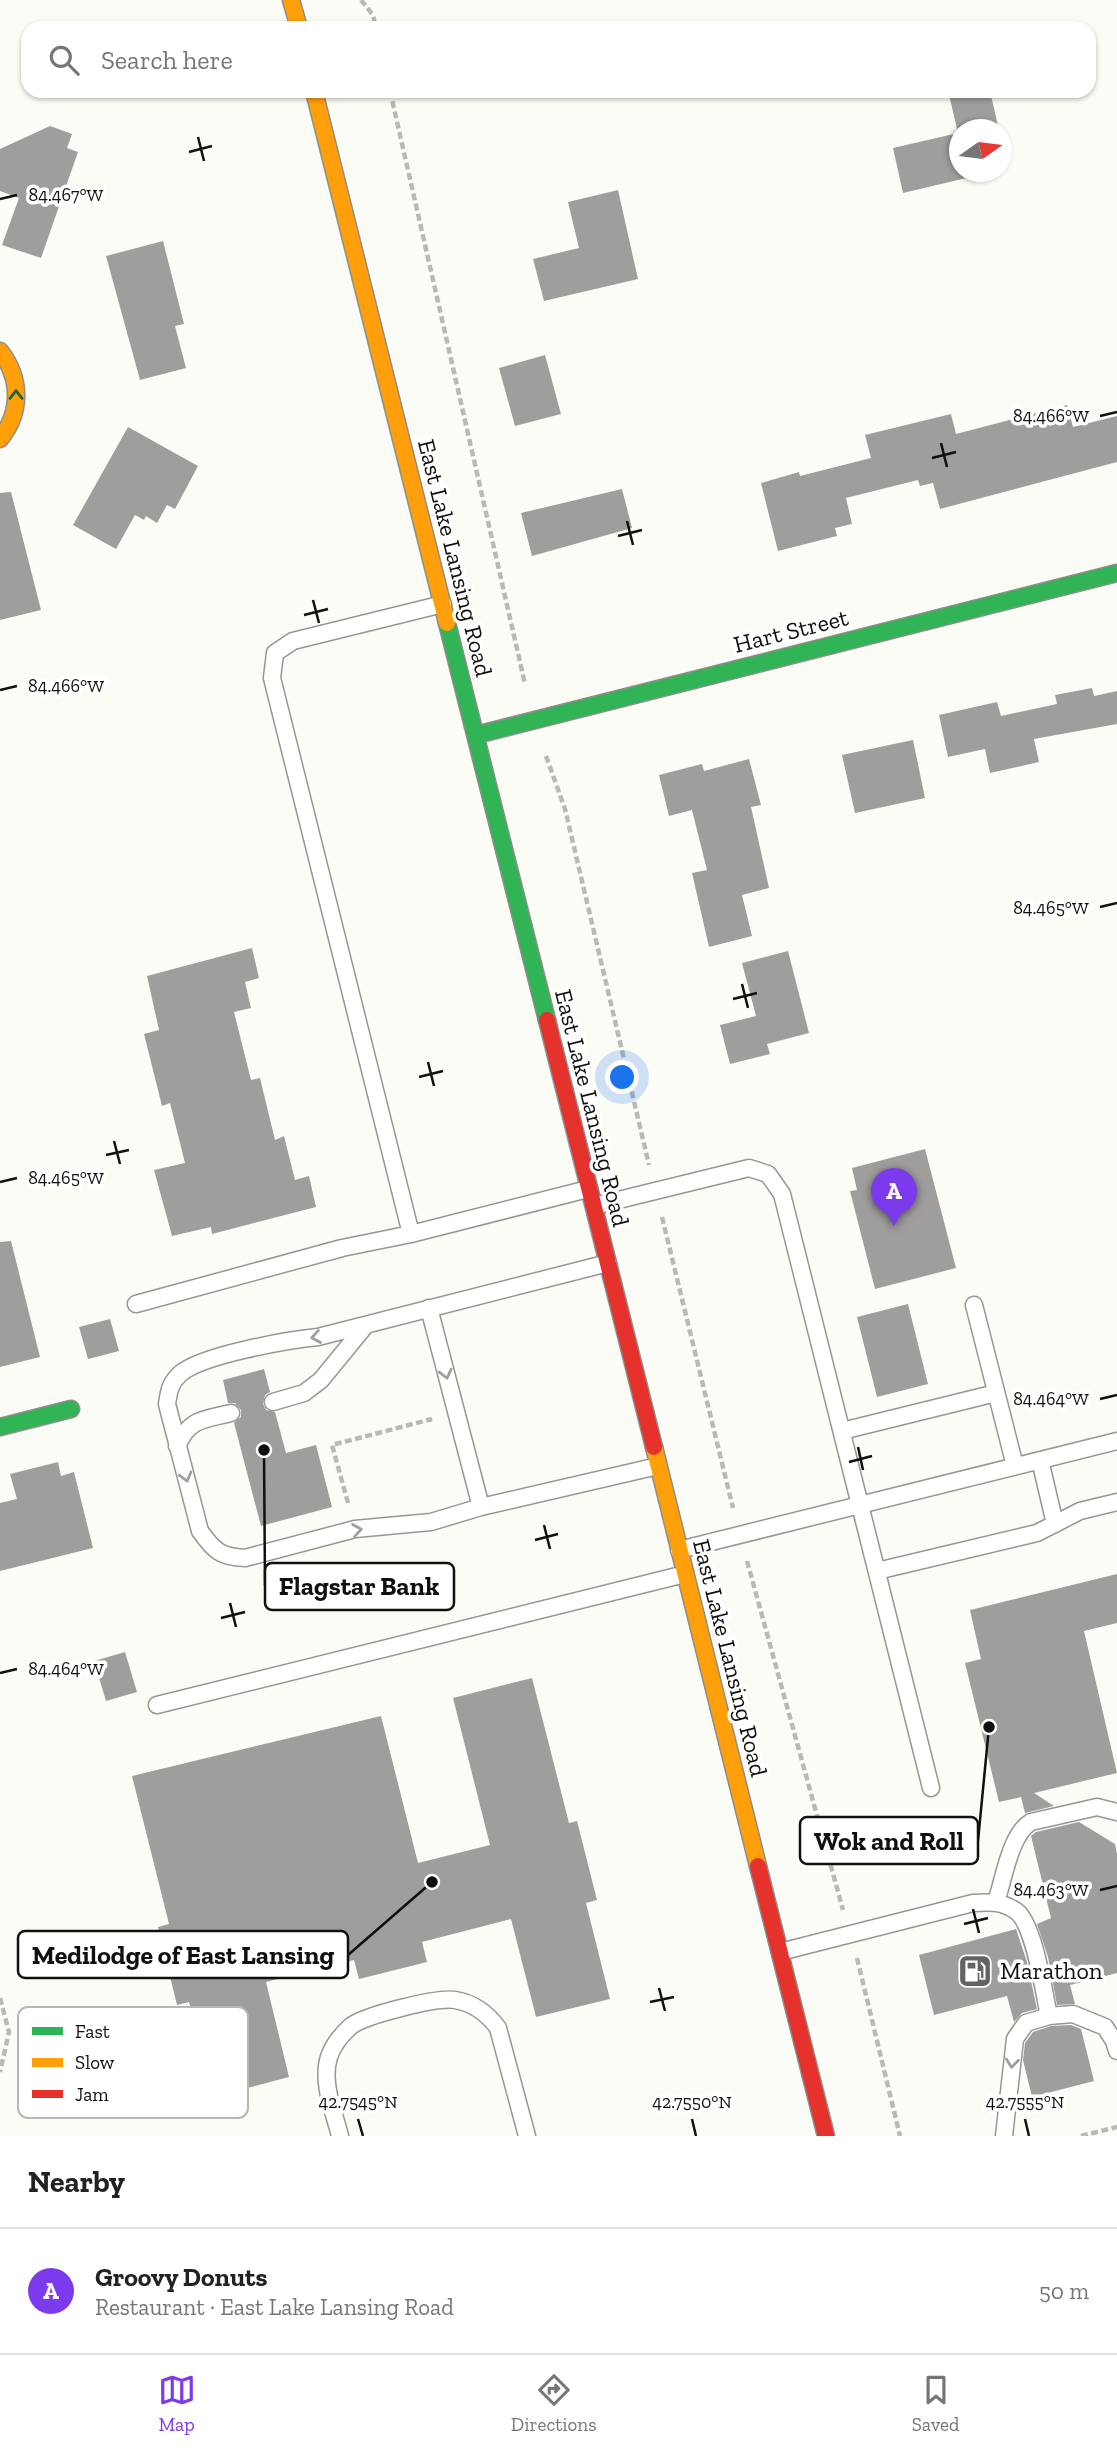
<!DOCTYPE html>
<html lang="en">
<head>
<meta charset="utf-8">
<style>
	:root { --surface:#fff; --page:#f6f6f6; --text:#222; --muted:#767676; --line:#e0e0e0; --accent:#7c3aed }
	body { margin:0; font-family:"Zilla Slab",serif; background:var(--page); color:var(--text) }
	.compass { position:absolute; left:949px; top:119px; width:63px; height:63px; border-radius:50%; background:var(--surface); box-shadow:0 2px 5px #0004; rotate:76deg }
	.you { position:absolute; left:623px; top:1078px; width:24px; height:24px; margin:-18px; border:5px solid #fff; border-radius:50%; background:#1a73e8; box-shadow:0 0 0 10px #1a73e833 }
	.badge { display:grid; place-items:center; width:46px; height:46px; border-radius:50%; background:var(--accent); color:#fff; font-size:23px; font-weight:700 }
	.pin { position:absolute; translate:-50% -58px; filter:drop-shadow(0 2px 4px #0008) }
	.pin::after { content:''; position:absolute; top:37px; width:24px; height:21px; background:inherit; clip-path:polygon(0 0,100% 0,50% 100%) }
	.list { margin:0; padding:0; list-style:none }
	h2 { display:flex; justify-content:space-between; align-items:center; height:91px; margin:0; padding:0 28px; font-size:30px }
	h2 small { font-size:23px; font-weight:400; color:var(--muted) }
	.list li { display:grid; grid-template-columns:46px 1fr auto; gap:21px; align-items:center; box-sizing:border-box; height:126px; padding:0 28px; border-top:2px solid var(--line) }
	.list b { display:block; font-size:26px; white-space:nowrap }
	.list p { margin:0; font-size:23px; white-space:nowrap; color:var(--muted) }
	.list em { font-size:23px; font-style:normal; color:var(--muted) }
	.icon { flex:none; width:38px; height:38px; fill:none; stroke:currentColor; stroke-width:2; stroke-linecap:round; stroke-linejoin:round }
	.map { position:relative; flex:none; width:1117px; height:2136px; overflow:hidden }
	.search { position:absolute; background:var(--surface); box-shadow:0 2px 5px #0004; left:21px; right:21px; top:21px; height:77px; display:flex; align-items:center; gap:18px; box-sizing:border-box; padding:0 24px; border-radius:21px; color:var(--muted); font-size:26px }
	.sheet { height:217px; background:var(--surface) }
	nav { display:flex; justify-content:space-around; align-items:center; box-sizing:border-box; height:98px; border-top:2px solid var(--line); background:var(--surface); font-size:19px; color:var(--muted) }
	nav a { display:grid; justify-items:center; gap:4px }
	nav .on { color:var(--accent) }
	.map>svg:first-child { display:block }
	.building { fill:#a09e9c }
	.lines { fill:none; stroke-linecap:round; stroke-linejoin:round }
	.lane-casing { stroke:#969694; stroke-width:19 }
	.fast-casing { stroke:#8d8d8b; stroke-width:19 }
	.slow-casing { stroke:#8d8d8b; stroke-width:19 }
	.jam-casing { stroke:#8d8d8b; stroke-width:19 }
	.path { stroke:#b9b9b8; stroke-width:4.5; stroke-dasharray:7 3.5; stroke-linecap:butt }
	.lane { stroke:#fffffe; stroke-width:16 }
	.fast { stroke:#30b455; stroke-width:16 }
	.slow { stroke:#ff9f0a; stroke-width:16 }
	.jam { stroke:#e5322d; stroke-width:16 }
	.oneway { stroke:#206232 }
	.oneway2 { stroke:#9f9f9f }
	.ticks { fill:none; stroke:#101010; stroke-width:2.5 }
	.labels { text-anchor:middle; stroke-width:7; stroke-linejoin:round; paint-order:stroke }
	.street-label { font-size:24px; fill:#101010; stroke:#fff }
	.poi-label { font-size:24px; fill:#101010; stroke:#fff; text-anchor:start }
	.key { fill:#fff; stroke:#b7b7b7; stroke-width:2 }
	.key-label { font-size:19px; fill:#101010 }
	.ticks-label { font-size:18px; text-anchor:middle; fill:#101010; stroke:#fff; stroke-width:7; stroke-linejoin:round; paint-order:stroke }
	.leader { fill:none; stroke:#101010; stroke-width:2.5 }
	.callout-dot { fill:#101010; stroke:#fff; stroke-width:2.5 }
	.callout { fill:#fff; stroke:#101010; stroke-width:2.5 }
	.callout-label { font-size:26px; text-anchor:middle; font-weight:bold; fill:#101010 }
</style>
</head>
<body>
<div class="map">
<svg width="1117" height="2136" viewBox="0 0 1117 2136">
	<rect width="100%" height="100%" fill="#fcfcf7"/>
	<!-- building -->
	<path class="building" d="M966,91h24l9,39h-39v42h32l-89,21 -10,-45 65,-15 -9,-38z
		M50,126l22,8 -5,14 11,4 -37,106 -39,-13 17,-47 -19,-7v-42z
		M618,190l20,89 -94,22 -11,-42 46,-11 -11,-46z
		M163,241l21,83 -9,2 11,42 -46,12 -34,-124z
		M545,355l16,59 -46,12 -16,-58z
		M1067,405l6,22 44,-11v46l-177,47 -7,-26 -13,3 -2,-6 -72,18 6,26 -17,4 2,8 -59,15 -17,-68 38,-11 1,4 71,-18 -6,-23 86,-21 5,20z
		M128,427l70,39 -23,43 -8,-4 -10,18 -11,-7 -2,4 -9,-5 -19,34 -43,-24z
		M622,489l10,39 -100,28 -11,-43z
		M11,492l30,118 -41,10v-127z
		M1092,688l2,8 23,-5v33l-83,15 5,23 -49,11 -5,-24 -37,8 -9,-42 58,-13 4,14 56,-12 -2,-9z
		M913,740l12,58 -70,15 -13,-58z
		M749,759l12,46 -10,2 18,81 -27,7 10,41 -43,11 -17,-74 15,-3 -15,-60 -23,6 -10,-41 43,-11 2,7z
		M252,948l7,30 -14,4 6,26 -17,4 17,68 9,-2 15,62 9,-4 11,44 14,-4 7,31 -104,27 -1,-7 -39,9 -18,-66 31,-7 -15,-60 -8,3 -18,-72 15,-4 -12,-54z
		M788,951l21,82 -42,11 3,10 -40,10 -10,-39 36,-9 -14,-53z
		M925,1149l31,119 -81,21 -25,-98 7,-1 -5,-22z
		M11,1241l29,116 -40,10v-125z
		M908,1304l20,80 -51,13 -20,-80z
		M110,1319l9,32 -31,8 -9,-32z
		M264,1369l6,23 -5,3 -2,9 3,6 9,2 11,41 30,-8 16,62 -71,19 -27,-103 7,-6v-7l-6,-7h-7l-5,-23z
		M58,1462l3,14 13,-4 19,76 -93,23v-68l17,-4 -7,-25z
		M1117,1574v49l-33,8 33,142 -83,20 20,13 -29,7 -4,-16 -22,5 -34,-139 16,-4 -11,-49z
		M125,1652l12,40 -31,9 -12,-40z
		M532,1678l37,145 8,-2 20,79 -11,3 24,96 -74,18 -25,-98 -89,23 5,20 -68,17 -5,-19 -88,22 23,95 -75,20 -25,-95 -12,3 -19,-78 11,-3 -37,-148 249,-60 37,147 72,-18 -37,-147z
		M1079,1822l36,22 2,10v119l-47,12 5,19 -18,1 -9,-48 -11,-33 14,-6 -20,-82 5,-4z
		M1016,1929l11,33 10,47 -15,4 -8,9 -7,-26 -73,19 -15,-60z
		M1071,2025l10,4 13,52 -62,16 -9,-37 2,-17 8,-11 18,-6z"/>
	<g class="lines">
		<!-- lane casing -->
		<g class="lane-casing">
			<path id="lane" d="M443,604l-150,37 -18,12 -3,25 139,556 177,-45
				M594,1206l155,-38 19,6 14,20 149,594
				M608,1263l-290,74c-30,3 -117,18 -138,37 -10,9 -11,17 -13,30l33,127c14,20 21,26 45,27l110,-29 76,-7 50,-15 177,-41
				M136,1304l206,-56 69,-14
				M974,1305l41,161
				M429,1308l52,199
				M273,1402l31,-9 17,-13 45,-55
				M842,1431l154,-38
				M177,1446c13,-28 26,-26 54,-33
				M1040,1460l15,64
				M679,1550l438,-109
				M877,1571l160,-38 43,-22 37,-9
				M157,1705l528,-131
				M996,1902c8,-23 14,-68 35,-80l66,-15 20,5
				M780,1952l193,-49c15,-1 29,-2 43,8 18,12 28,82 33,105
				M340,2136c-6,-24 -19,-54 -11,-79 4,-12 13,-23 22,-31 15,-11 86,-29 104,-26 19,3 32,13 43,28l29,108
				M1004,2136l11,-97 11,-16 23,-7 24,-2 32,13 9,14 3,10"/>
		</g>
		<!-- fast casing -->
		<g class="fast-casing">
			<path id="fast" d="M447,623l100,397
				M476,735l641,-162
				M0,1427l71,-18"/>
		</g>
		<!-- slow casing -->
		<g class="slow-casing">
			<path id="slow" d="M291,0l8,28
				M314,91l133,532
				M0,351c21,27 22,61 0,88
				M654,1447l104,419"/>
		</g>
		<!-- jam casing -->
		<g class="jam-casing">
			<path id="jam" d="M547,1020l107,427
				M758,1866l68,270"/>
		</g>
		<!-- path -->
		<path class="path" d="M361,0l12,15 3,13
			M390,91l135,593
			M546,756l19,53 84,356
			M662,1217l71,291
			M348,1503l-16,-58 100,-26
			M747,1561l96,349
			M857,1958l43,178
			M0,1998l9,34 -9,40
			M1081,2136l36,-9"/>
		<!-- lane -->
		<use href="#lane" class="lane"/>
		<!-- fast -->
		<use href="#fast" class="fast"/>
		<!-- slow -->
		<use href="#slow" class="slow"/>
		<!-- jam -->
		<use href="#jam" class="jam"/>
	</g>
	<!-- one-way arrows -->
	<defs><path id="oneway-chevron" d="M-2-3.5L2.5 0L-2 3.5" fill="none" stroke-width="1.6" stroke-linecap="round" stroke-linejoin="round" transform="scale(1.75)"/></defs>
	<use class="oneway" href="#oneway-chevron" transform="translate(16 395) rotate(-90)"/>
	<g class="oneway2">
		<use href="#oneway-chevron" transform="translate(316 1337) rotate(171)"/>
		<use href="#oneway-chevron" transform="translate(446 1374) rotate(76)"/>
		<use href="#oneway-chevron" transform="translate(186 1477) rotate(75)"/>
		<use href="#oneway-chevron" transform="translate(357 1530) rotate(-9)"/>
		<use href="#oneway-chevron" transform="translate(1012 2063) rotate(96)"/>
	</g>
	<!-- ticks -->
	<path class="ticks" d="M198,137l6,24M189,152l23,-6M0,199l17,-4M1100,416l17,-4M941,443l6,24M932,458l24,-6M627,521l6,24M618,536l24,-6M313,600l6,23M304,615l24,-6M0,690l17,-4M1100,907l17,-4M742,984l6,24M733,999l24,-6M428,1062l6,24M419,1077l24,-6M114,1141l6,23M106,1155l23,-5M0,1182l17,-4M1100,1399l17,-4M858,1447l5,23M849,1462l23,-6M544,1525l6,24M535,1540l23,-6M230,1603l6,24M221,1618l24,-6M0,1673l17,-4M1100,1890l17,-4M973,1909l6,24M964,1924l24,-6M659,1988l6,23M650,2002l24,-5M358,2119l5,17M692,2119l4,17M1025,2119l4,17"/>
	<!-- icons -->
	<defs>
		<g id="fuel-square" transform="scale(1.75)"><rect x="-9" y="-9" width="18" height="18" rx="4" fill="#636361" stroke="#fff"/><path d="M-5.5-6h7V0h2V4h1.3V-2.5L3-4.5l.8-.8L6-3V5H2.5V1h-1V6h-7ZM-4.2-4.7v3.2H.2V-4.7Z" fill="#fff"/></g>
	</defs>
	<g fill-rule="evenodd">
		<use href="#fuel-square" x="975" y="1971"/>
	</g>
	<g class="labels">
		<!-- street labels -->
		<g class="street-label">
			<text transform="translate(455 558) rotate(76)" y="8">East Lake Lansing Road</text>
			<text transform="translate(791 631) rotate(-14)" y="8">Hart Street</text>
			<text transform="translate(592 1108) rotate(76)" y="8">East Lake Lansing Road</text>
			<text transform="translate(730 1658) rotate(76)" y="8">East Lake Lansing Road</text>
		</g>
		<!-- poi labels -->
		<g class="poi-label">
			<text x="1000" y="1979">Marathon</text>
		</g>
	</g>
	<!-- legend -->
	<rect x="18" y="2007" width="230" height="111" rx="10" class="key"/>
	<rect x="32" y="2027" width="31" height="8" fill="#30b455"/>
	<rect x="32" y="2058" width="31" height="9" fill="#ff9f0a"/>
	<rect x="32" y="2090" width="31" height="8" fill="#e5322d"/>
	<g class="key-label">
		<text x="75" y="2038">Fast</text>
		<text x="75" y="2069">Slow</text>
		<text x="75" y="2101">Jam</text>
	</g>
	<g class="ticks-label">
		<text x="66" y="201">84.467°W</text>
		<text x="1051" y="422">84.466°W</text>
		<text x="66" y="692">84.466°W</text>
		<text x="1051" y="914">84.465°W</text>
		<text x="66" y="1184">84.465°W</text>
		<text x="1051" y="1405">84.464°W</text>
		<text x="66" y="1675">84.464°W</text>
		<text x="1051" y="1896">84.463°W</text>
		<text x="358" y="2108">42.7545°N</text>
		<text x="692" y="2108">42.7550°N</text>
		<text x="1025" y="2108">42.7555°N</text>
	</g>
	<!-- callouts -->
	<path class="leader" d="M264 1450L265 1586M989 1727L978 1841M432 1882L348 1955"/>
	<g class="callout-dot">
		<circle cx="264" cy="1450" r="7"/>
		<circle cx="989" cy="1727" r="7"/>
		<circle cx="432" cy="1882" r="7"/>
	</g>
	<g class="callout">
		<rect x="265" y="1563" width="189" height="47" rx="7"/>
		<rect x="800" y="1817" width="178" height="47" rx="7"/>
		<rect x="18" y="1931" width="330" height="47" rx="7"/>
	</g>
	<g class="callout-label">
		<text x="359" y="1595">Flagstar Bank</text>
		<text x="889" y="1850">Wok and Roll</text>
		<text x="183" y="1964">Medilodge of East Lansing</text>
	</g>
</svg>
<svg class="compass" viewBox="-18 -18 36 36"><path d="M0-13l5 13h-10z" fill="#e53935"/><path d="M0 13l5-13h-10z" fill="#767676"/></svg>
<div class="you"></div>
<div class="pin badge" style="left:894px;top:1226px">A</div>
<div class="search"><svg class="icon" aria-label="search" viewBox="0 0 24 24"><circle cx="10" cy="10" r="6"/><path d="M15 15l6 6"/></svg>Search here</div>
</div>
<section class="sheet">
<h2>Nearby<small></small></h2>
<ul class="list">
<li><span class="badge">A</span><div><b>Groovy Donuts</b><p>Restaurant · East Lake Lansing Road</p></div><em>50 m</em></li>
</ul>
</section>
<nav>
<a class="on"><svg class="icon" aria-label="map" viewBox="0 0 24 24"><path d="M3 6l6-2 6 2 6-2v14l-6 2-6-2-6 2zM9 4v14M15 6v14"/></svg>Map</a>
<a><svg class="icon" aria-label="directions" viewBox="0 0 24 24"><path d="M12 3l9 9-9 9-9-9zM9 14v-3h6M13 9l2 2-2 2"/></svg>Directions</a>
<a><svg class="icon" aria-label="saved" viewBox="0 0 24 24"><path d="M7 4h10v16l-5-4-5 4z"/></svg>Saved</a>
</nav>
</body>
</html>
